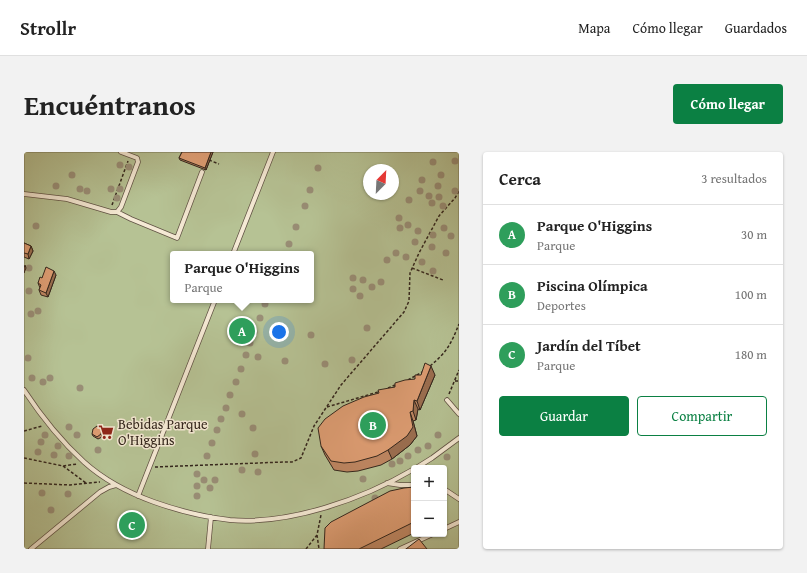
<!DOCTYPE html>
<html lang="es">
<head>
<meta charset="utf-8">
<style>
	:root { --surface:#fff; --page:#f2f2f2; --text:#222; --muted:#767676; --line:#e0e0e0; --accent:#0b8043 }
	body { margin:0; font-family:"Gentium Book Plus",serif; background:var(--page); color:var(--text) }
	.controls { position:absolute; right:12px; bottom:12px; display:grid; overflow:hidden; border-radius:4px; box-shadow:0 1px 3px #0004 }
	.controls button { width:36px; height:36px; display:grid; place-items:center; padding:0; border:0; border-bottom:1px solid var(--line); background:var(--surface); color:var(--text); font:20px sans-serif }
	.compass { position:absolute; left:339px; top:12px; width:36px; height:36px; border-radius:50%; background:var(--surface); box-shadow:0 1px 3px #0004; rotate:24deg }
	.you { position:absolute; left:255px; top:180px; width:14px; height:14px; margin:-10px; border:3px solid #fff; border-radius:50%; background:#1a73e8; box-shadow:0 0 0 6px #1a73e833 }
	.badge { display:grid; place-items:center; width:26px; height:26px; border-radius:50%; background:var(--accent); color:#fff; font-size:13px; font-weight:700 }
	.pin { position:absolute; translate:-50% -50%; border:2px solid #fff; box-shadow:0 1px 4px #0006 }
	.popup { position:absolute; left:146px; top:99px; width:144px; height:52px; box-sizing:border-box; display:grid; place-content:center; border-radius:4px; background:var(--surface); filter:drop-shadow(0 1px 3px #0005); font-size:13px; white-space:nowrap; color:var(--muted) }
	.popup b { font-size:15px; color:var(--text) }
	.popup::after { content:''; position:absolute; left:50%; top:100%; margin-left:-8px; border:8px solid transparent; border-top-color:var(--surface) }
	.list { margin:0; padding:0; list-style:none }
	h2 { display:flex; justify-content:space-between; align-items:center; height:52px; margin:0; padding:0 16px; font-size:17px }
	h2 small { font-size:13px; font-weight:400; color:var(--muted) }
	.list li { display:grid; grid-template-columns:26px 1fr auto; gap:12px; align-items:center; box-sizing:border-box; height:60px; padding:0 16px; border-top:1px solid var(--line) }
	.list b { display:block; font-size:15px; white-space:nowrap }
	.list p { margin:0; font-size:13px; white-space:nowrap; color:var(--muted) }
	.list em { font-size:13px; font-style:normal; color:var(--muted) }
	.actions { display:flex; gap:8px; padding:12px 16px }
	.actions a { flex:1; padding:9px 0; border:1px solid var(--accent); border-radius:4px; text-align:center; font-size:14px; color:var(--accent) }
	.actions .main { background:var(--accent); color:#fff }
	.map { position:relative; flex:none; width:435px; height:397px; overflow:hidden; border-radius:4px }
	header { display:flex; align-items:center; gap:24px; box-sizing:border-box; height:56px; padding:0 20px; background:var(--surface); border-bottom:1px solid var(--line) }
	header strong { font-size:19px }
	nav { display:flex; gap:22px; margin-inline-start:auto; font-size:14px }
	.intro { display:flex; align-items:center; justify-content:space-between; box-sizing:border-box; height:96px; padding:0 24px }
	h1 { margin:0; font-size:28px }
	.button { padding:10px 18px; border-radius:4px; background:var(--accent); color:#fff; font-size:14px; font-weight:700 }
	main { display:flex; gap:24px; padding:0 24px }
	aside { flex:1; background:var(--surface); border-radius:4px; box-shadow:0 1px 3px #0004 }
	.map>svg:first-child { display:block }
	.green { fill:#b6c294; stroke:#747458; fill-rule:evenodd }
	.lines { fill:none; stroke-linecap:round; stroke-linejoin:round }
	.service-casing { stroke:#615345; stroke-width:5.5 }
	.path { stroke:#32251c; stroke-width:1.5; stroke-dasharray:3 2; stroke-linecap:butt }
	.service { stroke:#f5ead5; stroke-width:4 }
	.tree { fill:#998e76 }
	.wall { fill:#bf8763; stroke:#32251c }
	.shaded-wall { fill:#9b6e50; stroke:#32251c }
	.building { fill:#de9d73; stroke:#32251c }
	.labels { text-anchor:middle; stroke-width:3; stroke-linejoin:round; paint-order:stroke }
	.poi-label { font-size:14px; fill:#32251c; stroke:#f5ead5; text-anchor:start }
</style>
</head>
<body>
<header>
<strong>Strollr</strong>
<nav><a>Mapa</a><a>Cómo llegar</a><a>Guardados</a></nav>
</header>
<div class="intro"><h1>Encuéntranos</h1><a class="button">Cómo llegar</a></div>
<main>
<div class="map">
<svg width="435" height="397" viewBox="0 0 435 397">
	<rect width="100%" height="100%" fill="#efdebf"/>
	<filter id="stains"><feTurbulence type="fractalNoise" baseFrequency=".005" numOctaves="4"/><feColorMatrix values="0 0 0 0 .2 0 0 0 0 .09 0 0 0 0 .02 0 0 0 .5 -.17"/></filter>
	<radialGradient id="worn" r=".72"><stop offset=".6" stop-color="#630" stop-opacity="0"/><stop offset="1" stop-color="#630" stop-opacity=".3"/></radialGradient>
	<!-- green -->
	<path class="green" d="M0,0h435v397h-435zM345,18h24v24h-24zM149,102h138v46h-138zM390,316h30v66h-30z"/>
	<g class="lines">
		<!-- service casing -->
		<g class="service-casing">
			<path id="service" d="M0,42l43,5 44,13h6l4,-5 17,-45 -1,-4 -16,-6
				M93,60l14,7 46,19 25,-66
				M209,102l40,-102
				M0,238c17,26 36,50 60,72 20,18 45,31 70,40 25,9 50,15 76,18 60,5 133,-21 184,-51
				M423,248l12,14
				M392,316l16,-10 27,-20
				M363,331l13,2h14
				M420,337l15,10
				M114,344l77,-196
				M420,377l15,-7
				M7,397l69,-57 9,-5 7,-2
				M184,397l3,-32
				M376,397l33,-15"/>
		</g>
		<!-- path -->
		<path class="path" d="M185,8l10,4
			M88,53l16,-44
			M388,116l31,12
			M406,214c17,-14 21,-22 29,-42
			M384,228l14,-8
			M431,229h4
			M364,236l7,-3
			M425,242l10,-24
			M303,255l51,-15
			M0,279l18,-5
			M0,306l39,8 14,-2
			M39,314l23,17
			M131,315l129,-5h8l9,-4 13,-32 27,-41 63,-73 5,-11 1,-28 9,-20 20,-37 16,-18 4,-7
			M0,331l46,2 30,-3
			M293,383l2,14
			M282,397l11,-14 4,-20"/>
		<!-- service -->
		<use href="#service" class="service"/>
	</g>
	<!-- trees -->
	<g class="tree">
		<circle cx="431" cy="9" r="3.5"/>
		<circle cx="409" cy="10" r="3.5"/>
		<circle cx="96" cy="13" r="3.5"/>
		<circle cx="105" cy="15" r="3.5"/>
		<circle cx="294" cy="16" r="3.5"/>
		<circle cx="48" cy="23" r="3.5"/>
		<circle cx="417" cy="23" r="3.5"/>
		<circle cx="398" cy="28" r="3.5"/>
		<circle cx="32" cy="34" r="3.5"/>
		<circle cx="414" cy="34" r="3.5"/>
		<circle cx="56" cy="37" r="3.5"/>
		<circle cx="87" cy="37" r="3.5"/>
		<circle cx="96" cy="37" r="3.5"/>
		<circle cx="286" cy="38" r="3.5"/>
		<circle cx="63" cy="39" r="3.5"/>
		<circle cx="396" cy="39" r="3.5"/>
		<circle cx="431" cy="39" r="3.5"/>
		<circle cx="405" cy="44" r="3.5"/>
		<circle cx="415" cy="45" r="3.5"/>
		<circle cx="93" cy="46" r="3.5"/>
		<circle cx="385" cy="48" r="3.5"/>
		<circle cx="408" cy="51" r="3.5"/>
		<circle cx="281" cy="54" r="3.5"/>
		<circle cx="419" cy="54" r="3.5"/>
		<circle cx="375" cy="66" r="3.5"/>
		<circle cx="384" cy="73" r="3.5"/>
		<circle cx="12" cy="74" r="3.5"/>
		<circle cx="272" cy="75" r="3.5"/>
		<circle cx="376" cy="76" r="3.5"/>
		<circle cx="420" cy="76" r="3.5"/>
		<circle cx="394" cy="79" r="3.5"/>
		<circle cx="409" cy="83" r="3.5"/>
		<circle cx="427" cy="84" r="3.5"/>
		<circle cx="391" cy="90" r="3.5"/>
		<circle cx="265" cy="92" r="3.5"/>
		<circle cx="408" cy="95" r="3.5"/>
		<circle cx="372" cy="101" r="3.5"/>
		<circle cx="422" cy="101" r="3.5"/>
		<circle cx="382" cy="105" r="3.5"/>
		<circle cx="363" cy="108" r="3.5"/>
		<circle cx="398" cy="110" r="3.5"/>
		<circle cx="5" cy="116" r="3.5"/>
		<circle cx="409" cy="119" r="3.5"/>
		<circle cx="329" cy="126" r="3.5"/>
		<circle cx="339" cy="128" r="3.5"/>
		<circle cx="357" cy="130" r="3.5"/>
		<circle cx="348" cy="135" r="3.5"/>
		<circle cx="329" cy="137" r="3.5"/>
		<circle cx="5" cy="139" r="3.5"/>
		<circle cx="336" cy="144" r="3.5"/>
		<circle cx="241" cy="152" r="3.5"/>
		<circle cx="14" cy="159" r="3.5"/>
		<circle cx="7" cy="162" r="3.5"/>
		<circle cx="236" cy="166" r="3.5"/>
		<circle cx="343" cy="176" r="3.5"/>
		<circle cx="230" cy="180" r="3.5"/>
		<circle cx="287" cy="183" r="3.5"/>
		<circle cx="226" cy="191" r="3.5"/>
		<circle cx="222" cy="203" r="3.5"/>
		<circle cx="234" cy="205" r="3.5"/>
		<circle cx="4" cy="206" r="3.5"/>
		<circle cx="328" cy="208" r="3.5"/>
		<circle cx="261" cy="209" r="3.5"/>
		<circle cx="301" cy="212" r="3.5"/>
		<circle cx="217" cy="217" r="3.5"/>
		<circle cx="8" cy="226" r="3.5"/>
		<circle cx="26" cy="226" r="3.5"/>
		<circle cx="19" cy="230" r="3.5"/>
		<circle cx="212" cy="230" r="3.5"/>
		<circle cx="56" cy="236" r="3.5"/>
		<circle cx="206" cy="243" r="3.5"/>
		<circle cx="202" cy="256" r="3.5"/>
		<circle cx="218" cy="262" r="3.5"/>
		<circle cx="197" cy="267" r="3.5"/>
		<circle cx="45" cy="275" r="3.5"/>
		<circle cx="229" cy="276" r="3.5"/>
		<circle cx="193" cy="278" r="3.5"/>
		<circle cx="86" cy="279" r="3.5"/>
		<circle cx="21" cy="283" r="3.5"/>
		<circle cx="53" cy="283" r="3.5"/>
		<circle cx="414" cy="283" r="3.5"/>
		<circle cx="17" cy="290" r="3.5"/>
		<circle cx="188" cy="291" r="3.5"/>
		<circle cx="34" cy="294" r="3.5"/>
		<circle cx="404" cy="294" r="3.5"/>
		<circle cx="74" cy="298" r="3.5"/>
		<circle cx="394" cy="298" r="3.5"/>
		<circle cx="14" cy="300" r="3.5"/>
		<circle cx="231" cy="302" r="3.5"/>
		<circle cx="30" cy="303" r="3.5"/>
		<circle cx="45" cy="304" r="3.5"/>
		<circle cx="183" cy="304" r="3.5"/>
		<circle cx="384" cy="304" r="3.5"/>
		<circle cx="423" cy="305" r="3.5"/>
		<circle cx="376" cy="309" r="3.5"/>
		<circle cx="368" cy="312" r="3.5"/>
		<circle cx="218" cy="318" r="3.5"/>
		<circle cx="234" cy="320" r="3.5"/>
		<circle cx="173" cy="322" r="3.5"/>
		<circle cx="339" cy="327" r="3.5"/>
		<circle cx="180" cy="328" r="3.5"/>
		<circle cx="191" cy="328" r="3.5"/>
		<circle cx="173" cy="334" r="3.5"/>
		<circle cx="186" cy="336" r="3.5"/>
		<circle cx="18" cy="341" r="3.5"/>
		<circle cx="44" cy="342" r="3.5"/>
		<circle cx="173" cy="344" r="3.5"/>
		<circle cx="351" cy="346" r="3.5"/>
		<circle cx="27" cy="358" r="3.5"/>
	</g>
	<!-- wall -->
	<path class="wall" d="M158,0h31l-7,18 -26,-10 -1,-2z
		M0,91l7,3 2,5 -4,8 -5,-2z
		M32,123l-8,22 -7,-2 -2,-5 1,-2 -2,-5 4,-5z
		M411,223l-15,35 -2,-1 -2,11 -3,1 4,15 -7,9 -18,14 -11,6 -23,6 -11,1 -13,-2 -9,-15 -4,-9 58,-53 36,-14z
		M78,277v8l-4,2 -5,-3 -1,-2z
		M390,335v46l-33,16h-57z
		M420,359l2,6 -2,1z"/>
	<!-- shaded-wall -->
	<path class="shaded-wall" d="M187,0h2l-7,18 -1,-2z
		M7,94l2,5 -4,8 -1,-5z
		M1,113l1,3 -2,5v-5z
		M30,119l2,4 -8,22 -2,-4z
		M407,214l4,9 -15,35 -3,-9z
		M390,248l4,9 -2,11 -3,-9z
		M386,260l3,9 4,15 -7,9 -18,14 -4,-9z"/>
	<!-- building -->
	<path class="building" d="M158,0h29l-6,16 -26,-10z
		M0,91l7,3 -3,8 -4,-1z
		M22,115l8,4 -8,22 -7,-3 2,-5 -3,-2 2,-6 2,1z
		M401,211l6,3 -14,35 -3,-1 -1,11 -3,1 3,15 -6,9 -19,14 -11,6 -22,6 -11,1 -13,-2 -10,-15 -3,-18 7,-9 18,-13 21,-9 15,-4 -1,-3 17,-3v-4l10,-3 10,-1v-4h6z
		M73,274l5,3 -1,5 -4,3 -5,-3 1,-5z
		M390,335v35l-55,27h-35l1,-21 6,-6 59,-31 14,-3z
		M395,387l8,10h-21z"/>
	<!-- icons -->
	<defs>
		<g id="supermarket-bare" transform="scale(1.2)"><path d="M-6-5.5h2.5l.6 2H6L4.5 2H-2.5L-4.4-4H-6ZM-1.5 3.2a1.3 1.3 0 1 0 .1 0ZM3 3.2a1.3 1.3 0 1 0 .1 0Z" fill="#8f2418" stroke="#f5ead5" stroke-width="2.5" paint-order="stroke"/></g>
	</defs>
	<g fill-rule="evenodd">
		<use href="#supermarket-bare" x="82" y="280"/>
	</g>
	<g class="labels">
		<!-- poi labels -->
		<g class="poi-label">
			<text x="94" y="277">Bebidas Parque<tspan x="94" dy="16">O'Higgins</tspan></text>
		</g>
	</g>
	<rect width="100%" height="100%" filter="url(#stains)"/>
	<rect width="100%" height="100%" fill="url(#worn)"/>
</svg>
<div class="controls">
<button>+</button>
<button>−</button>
</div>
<svg class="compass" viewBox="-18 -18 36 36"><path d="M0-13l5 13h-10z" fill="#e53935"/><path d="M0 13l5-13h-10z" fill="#767676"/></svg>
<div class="you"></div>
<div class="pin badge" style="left:218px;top:179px;background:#2e9e5b">A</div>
<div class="popup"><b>Parque O'Higgins</b>Parque</div>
<div class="pin badge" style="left:349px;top:273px;background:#2e9e5b">B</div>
<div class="pin badge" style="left:108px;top:373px;background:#2e9e5b">C</div>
</div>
<aside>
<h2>Cerca<small>3 resultados</small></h2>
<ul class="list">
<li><span class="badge" style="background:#2e9e5b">A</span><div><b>Parque O'Higgins</b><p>Parque</p></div><em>30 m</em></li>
<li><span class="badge" style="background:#2e9e5b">B</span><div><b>Piscina Olímpica</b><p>Deportes</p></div><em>100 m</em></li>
<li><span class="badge" style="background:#2e9e5b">C</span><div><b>Jardín del Tíbet</b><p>Parque</p></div><em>180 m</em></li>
</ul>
<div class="actions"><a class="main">Guardar</a><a>Compartir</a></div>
</aside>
</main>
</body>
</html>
